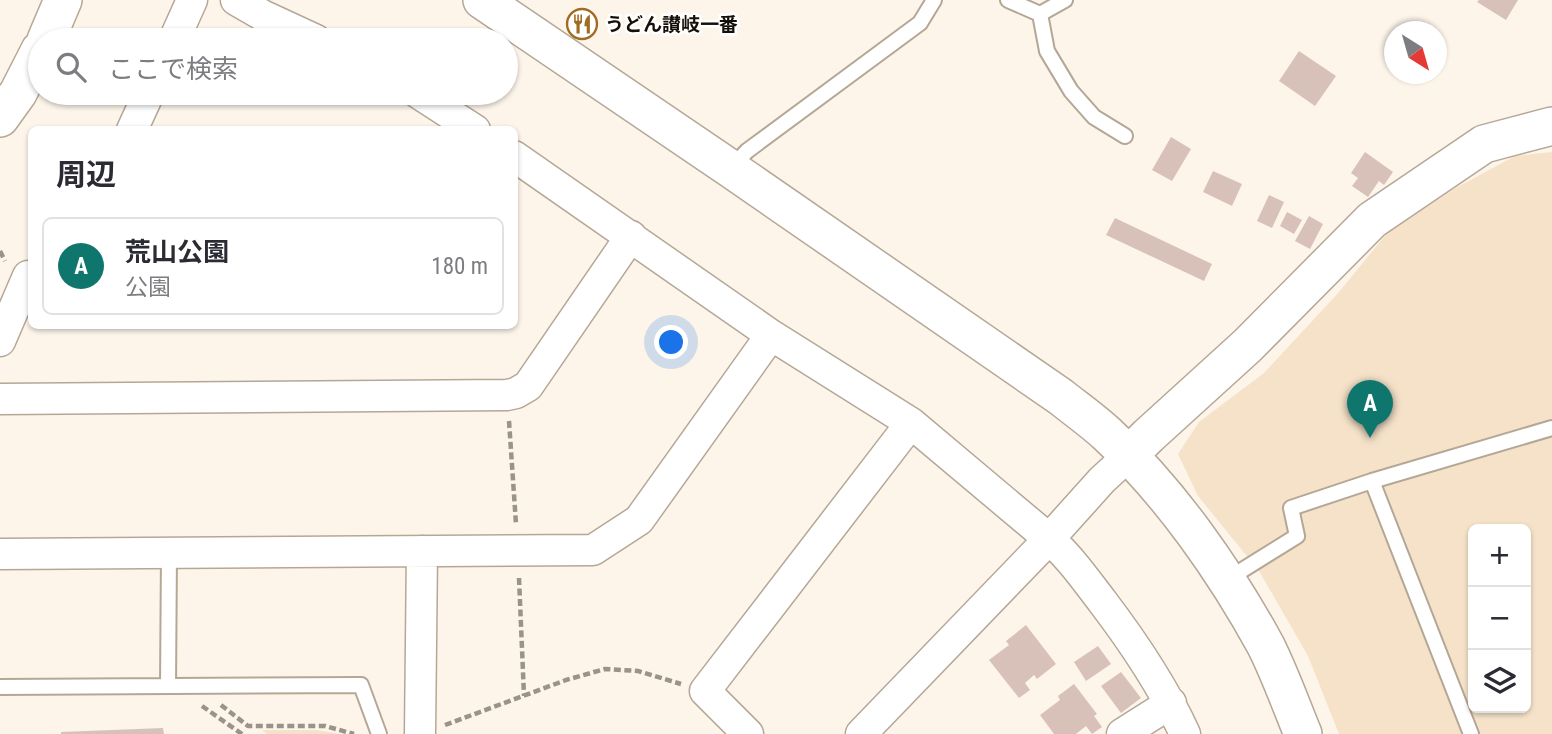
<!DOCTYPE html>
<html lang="ja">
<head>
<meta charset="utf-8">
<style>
	:root { --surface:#fff; --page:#f2f2f3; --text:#2b2b33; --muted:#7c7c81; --line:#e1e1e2; --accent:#0f766e }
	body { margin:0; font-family:"Roboto Condensed","Noto Sans JP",sans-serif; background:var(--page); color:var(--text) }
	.controls { position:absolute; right:21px; bottom:21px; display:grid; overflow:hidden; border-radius:10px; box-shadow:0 2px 5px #0004 }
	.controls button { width:63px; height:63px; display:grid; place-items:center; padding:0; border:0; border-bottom:2px solid var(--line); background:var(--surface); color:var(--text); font:35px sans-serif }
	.compass { position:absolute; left:1384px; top:21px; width:63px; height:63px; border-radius:50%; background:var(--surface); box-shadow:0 2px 5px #0004; rotate:143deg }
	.you { position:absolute; left:672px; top:343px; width:24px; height:24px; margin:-18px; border:5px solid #fff; border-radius:50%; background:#1a73e8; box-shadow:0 0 0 10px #1a73e833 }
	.badge { display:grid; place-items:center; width:46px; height:46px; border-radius:50%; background:var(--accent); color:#fff; font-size:23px; font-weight:700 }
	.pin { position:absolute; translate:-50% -58px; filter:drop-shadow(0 2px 4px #0008) }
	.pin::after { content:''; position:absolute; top:37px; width:24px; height:21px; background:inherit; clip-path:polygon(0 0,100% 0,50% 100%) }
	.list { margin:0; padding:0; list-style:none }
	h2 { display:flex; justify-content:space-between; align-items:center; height:91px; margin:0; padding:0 28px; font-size:30px }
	h2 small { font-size:23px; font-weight:400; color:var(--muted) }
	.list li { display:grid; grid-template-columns:46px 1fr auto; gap:21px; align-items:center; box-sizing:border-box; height:98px; margin:0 14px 14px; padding:0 14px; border:2px solid var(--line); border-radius:10px }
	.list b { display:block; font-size:26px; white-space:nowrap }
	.list p { margin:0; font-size:23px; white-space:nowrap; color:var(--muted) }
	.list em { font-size:23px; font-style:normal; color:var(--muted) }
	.icon { flex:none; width:38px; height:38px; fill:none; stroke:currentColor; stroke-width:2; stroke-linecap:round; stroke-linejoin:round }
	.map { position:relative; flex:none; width:1552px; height:734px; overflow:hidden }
	.search { position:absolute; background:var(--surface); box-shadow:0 2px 5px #0004; left:28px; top:28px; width:490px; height:77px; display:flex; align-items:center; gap:18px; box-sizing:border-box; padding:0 24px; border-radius:38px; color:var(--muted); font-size:26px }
	.panel { position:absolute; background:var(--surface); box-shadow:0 2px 5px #0004; left:28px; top:126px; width:490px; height:203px; border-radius:10px }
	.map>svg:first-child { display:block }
	.green { fill:#f5e2c9; fill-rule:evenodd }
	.building { fill:#d8c1b8 }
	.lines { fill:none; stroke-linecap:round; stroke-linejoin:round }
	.service-casing { stroke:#b5a796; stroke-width:18 }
	.minor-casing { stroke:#b5a796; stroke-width:33 }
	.tertiary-casing { stroke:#b5a796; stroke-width:40 }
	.path { stroke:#99938a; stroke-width:4.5; stroke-dasharray:7 3.5; stroke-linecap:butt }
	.service { stroke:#fff; stroke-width:14 }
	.minor { stroke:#fff; stroke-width:30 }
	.tertiary { stroke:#fff; stroke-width:37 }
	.labels { text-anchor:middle; stroke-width:5; stroke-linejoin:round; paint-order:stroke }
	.poi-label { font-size:19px; font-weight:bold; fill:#141009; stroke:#fff; text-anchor:start }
</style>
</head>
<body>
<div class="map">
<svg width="1552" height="734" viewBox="0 0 1552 734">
	<rect width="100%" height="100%" fill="#fdf5ea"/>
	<!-- green -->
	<path class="green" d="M1552,152v582h-213l-31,-78 -49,-85 -61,-75 -20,-42 21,-32 65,-49 75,-81 49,-60 66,-43 61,-33zM1473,529h53v179h-53z
		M262,730h55l23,4h-73z"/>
	<!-- building -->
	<path class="building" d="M1479,0h39l-12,20 -29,-18z
		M1299,51l37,25 -21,30 -36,-25z
		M1171,137l20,12 -19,32 -20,-11z
		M1365,152l28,20 -9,13 -5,-4 -11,16 -16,-11 6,-8 -7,-5z
		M1213,171l29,13 -10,22 -29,-14z
		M1269,195l15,7 -12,26 -15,-7z
		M1287,212l15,8 -8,14 -14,-8z
		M1309,216l14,8 -13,25 -15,-8z
		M1115,218l97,46 -8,17 -98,-46z
		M1026,625l30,39 -19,15 -3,-4 -9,8 5,7 -11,8 -30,-38 20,-15 -3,-4z
		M1098,646l13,18 -25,17 -12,-19z
		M1121,672l20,26 -20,15 -20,-27z
		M1074,684l23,30 -3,2 8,11 -10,7 -6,-8 -10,8h-22l-14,-19 20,-15 -2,-4z
		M163,728l1,6h-103v-2z"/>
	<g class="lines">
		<!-- service casing -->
		<g class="service-casing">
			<path id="service" d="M1008,0l32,14 25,-14
				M1040,14l7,37 24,40 23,26 31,19
				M732,167l15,-16 173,-128 14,-23
				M1372,481l99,253
				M1228,579l69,-43 -6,-28 81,-27 180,-53
				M168,686l1,-133
				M0,687l361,-2 18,49"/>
		</g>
		<!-- minor casing -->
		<g class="minor-casing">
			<path id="minor" d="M236,0l26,15 54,25
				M174,40l18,-40
				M418,93l57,37
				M132,130l17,-37
				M514,156l257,179 140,88 138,116c21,18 36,40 53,62 32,42 61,85 83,133
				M0,341l28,-65
				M0,399l507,-4 9,-2 12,-7 103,-150
				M0,554l593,-4 46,-30 132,-185
				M420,734l2,-183
				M748,734l-43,-43 206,-268
				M861,734l188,-195 53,-59 26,-24
				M1122,734l49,-31"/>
		</g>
		<!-- tertiary casing -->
		<g class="tertiary-casing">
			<path id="tertiary" d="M482,0l249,169 330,228c15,12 32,24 46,37 63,58 118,137 159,212 14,28 25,59 37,88
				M46,40l17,-40
				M0,118l18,-25 22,-43
				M1128,456l20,-20 99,-90 125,-126 112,-76 68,-18"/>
		</g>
		<!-- path -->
		<path class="path" d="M0,251l5,10
			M509,421l7,103
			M519,578l5,118
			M221,705l27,21h77l29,8
			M202,706l40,28
			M445,725l121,-45 39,-11 33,2 43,13"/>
		<!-- service -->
		<use href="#service" class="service"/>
		<!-- minor -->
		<use href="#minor" class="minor"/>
		<!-- tertiary -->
		<use href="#tertiary" class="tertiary"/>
	</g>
	<!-- icons -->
	<defs>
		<g id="restaurant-ring" transform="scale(1.575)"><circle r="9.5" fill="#fff" stroke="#a06c23" stroke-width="1.5"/><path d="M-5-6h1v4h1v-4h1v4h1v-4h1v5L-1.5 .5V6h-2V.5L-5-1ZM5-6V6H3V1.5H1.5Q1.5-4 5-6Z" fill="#a06c23"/></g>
	</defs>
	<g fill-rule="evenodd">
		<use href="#restaurant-ring" x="582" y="24"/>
	</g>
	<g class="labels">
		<!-- poi labels -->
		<g class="poi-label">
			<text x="605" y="31">うどん讃岐一番</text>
		</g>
	</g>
</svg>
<div class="controls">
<button>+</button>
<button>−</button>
<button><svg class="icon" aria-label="layers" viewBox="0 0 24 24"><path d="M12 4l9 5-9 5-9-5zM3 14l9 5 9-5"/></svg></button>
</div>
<svg class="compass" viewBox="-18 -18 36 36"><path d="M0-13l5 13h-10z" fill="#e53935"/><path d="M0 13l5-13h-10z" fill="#7c7c81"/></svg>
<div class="you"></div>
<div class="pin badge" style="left:1370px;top:438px">A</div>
<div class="search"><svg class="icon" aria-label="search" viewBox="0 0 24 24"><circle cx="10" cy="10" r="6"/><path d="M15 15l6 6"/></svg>ここで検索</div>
<section class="panel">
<h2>周辺<small></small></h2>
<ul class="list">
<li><span class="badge">A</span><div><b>荒山公園</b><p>公園</p></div><em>180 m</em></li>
</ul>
</section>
</div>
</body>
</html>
